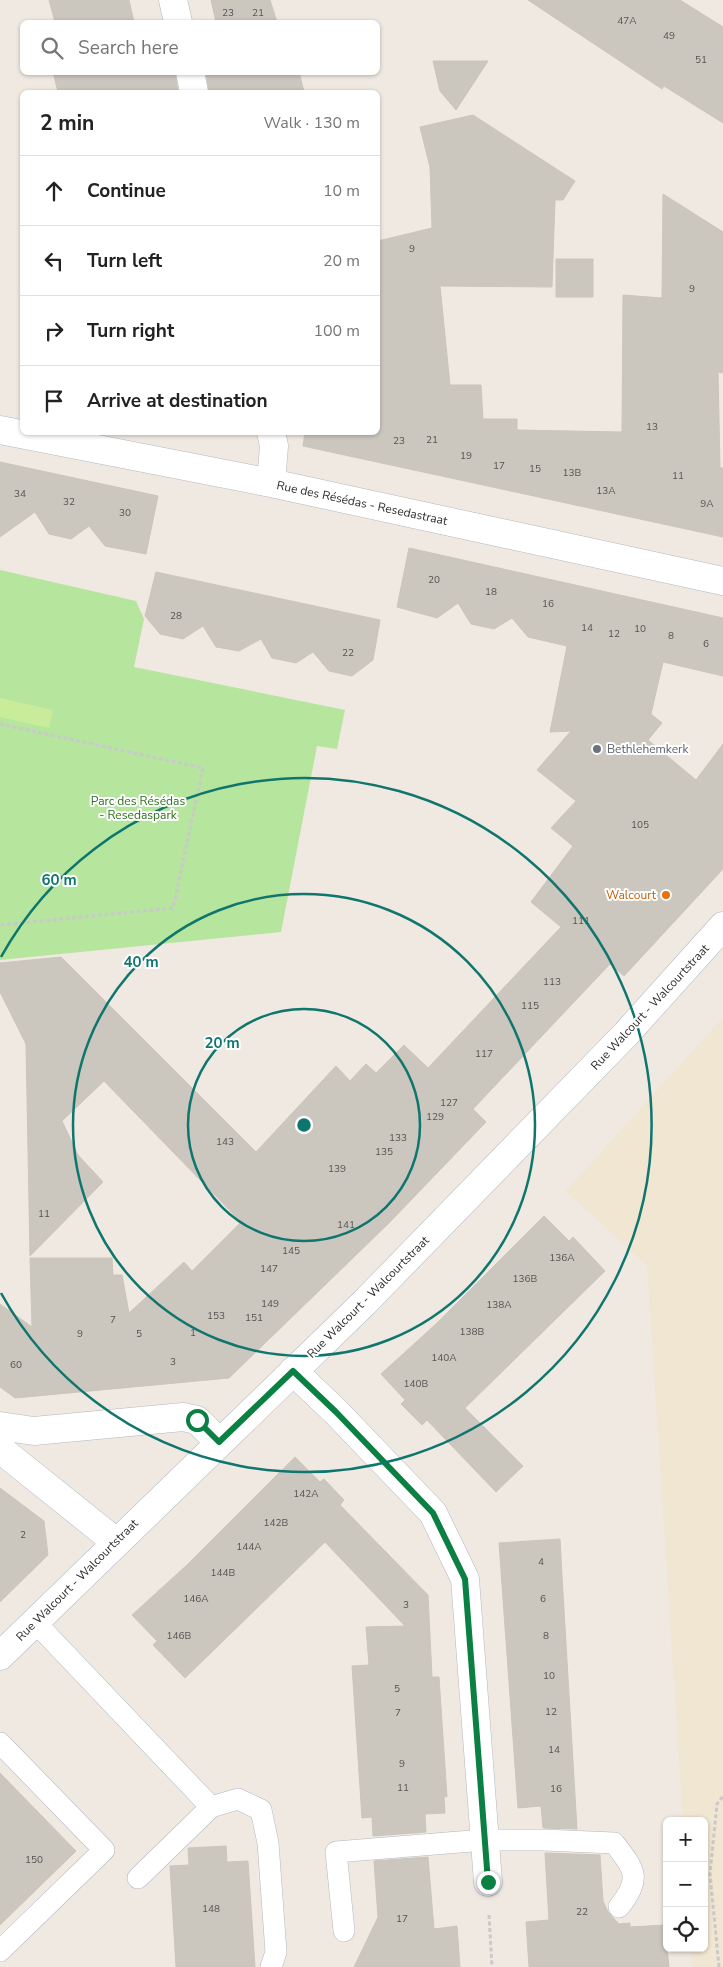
<!DOCTYPE html>
<html lang="en">
<head>
<meta charset="utf-8">
<style>
	:root { --surface:#fff; --page:#f6f6f6; --text:#222; --muted:#767676; --line:#e0e0e0 }
	body { margin:0; font-family:"Nunito Sans",sans-serif; background:var(--page); color:var(--text) }
	.controls { position:absolute; right:15px; bottom:15px; display:grid; overflow:hidden; border-radius:8px; box-shadow:0 1px 4px #0004 }
	.controls button { width:45px; height:45px; display:grid; place-items:center; padding:0; border:0; border-bottom:1px solid var(--line); background:var(--surface); color:var(--text); font:25px sans-serif }
	.stop { position:absolute; width:15px; height:15px; margin:-11px; border:4px solid #0b8043; border-radius:50%; background:#fff }
	.stop.end { background:#0b8043; border-color:#fff; box-shadow:0 1px 5px #0008 }
	.list { margin:0; padding:0; list-style:none }
	h2 { display:flex; justify-content:space-between; align-items:center; height:65px; margin:0; padding:0 20px; font-size:21px }
	h2 small { font-size:16px; font-weight:400; color:var(--muted) }
	.list li { display:grid; grid-template-columns:32px 1fr auto; gap:15px; align-items:center; box-sizing:border-box; height:70px; padding:0 20px; border-top:1px solid var(--line) }
	.list b { display:block; font-size:19px; white-space:nowrap }
	.list em { font-size:16px; font-style:normal; color:var(--muted) }
	.icon { flex:none; width:28px; height:28px; fill:none; stroke:currentColor; stroke-width:2; stroke-linecap:round; stroke-linejoin:round }
	.map { position:relative; flex:none; width:723px; height:1967px; overflow:hidden }
	.search { position:absolute; background:var(--surface); box-shadow:0 1px 4px #0004; left:20px; top:20px; width:360px; height:55px; display:flex; align-items:center; gap:12px; box-sizing:border-box; padding:0 18px; border-radius:8px; color:var(--muted); font-size:19px }
	.panel { position:absolute; background:var(--surface); box-shadow:0 1px 4px #0004; left:20px; top:90px; width:360px; height:345px; border-radius:8px }
	.map>svg:first-child { display:block }
	.education { fill:#f0e6d1 }
	.green { fill:#b6e59e }
	.pitch { fill:#c9ec9a }
	.building { fill:#cbc7bf; stroke:#cbc5ba }
	.lines { fill:none; stroke-linecap:round; stroke-linejoin:round }
	.service-casing { stroke:#b4b7c1; stroke-width:22 }
	.minor-casing { stroke:#b4b7c1; stroke-width:29 }
	.path { stroke:#c9c9c9; stroke-width:3; stroke-dasharray:4 2.5; stroke-linecap:butt }
	.service { stroke:#fff; stroke-width:21 }
	.minor { stroke:#fff; stroke-width:28 }
	.route { stroke:#0b8043; stroke-width:6 }
	.ring { fill:none; stroke:#0f766e; stroke-width:2.5 }
	.worship-dot { fill:#6b7280; stroke:#fff; stroke-width:2 }
	.food-dot { fill:#e8710a; stroke:#fff; stroke-width:2 }
	.labels { text-anchor:middle; stroke-width:4; stroke-linejoin:round; paint-order:stroke }
	.number-label { font-size:10px; fill:#555452 }
	.street-label { font-size:12px; fill:#2e2e2e; stroke:#fff }
	.worship-label { font-size:12px; fill:#5b616d; stroke:#fff; text-anchor:start }
	.park-label { font-size:12px; fill:#2c6e1b; stroke:#fff }
	.food-label { font-size:12px; fill:#c56008; stroke:#fff; text-anchor:end }
	.centre { fill:#0f766e; stroke:#fff; stroke-width:2.5 }
	.ring-label { font-size:15px; text-anchor:middle; font-weight:bold; fill:#0f766e; stroke:#fff; stroke-width:4; stroke-linejoin:round; paint-order:stroke }
</style>
</head>
<body>
<div class="map">
<svg width="723" height="1967" viewBox="0 0 723 1967">
	<rect width="100%" height="100%" fill="#efe9e1"/>
	<!-- education -->
	<path class="education" d="M723,1018v949h-31l-1,-19h13v-127h-21l-36,-556 -81,-74z"/>
	<!-- green -->
	<path class="green" d="M0,570l136,31 8,18 -10,48 211,43 -8,39 -20,-3 -36,186 -281,28z"/>
	<!-- pitch -->
	<path class="pitch" d="M0,698l53,12 -4,18 -49,-11z"/>
	<!-- building -->
	<path class="building" d="M49,0h80l5,22h-79z
		M211,0h59l7,22h-61z
		M528,0h152l43,27v96l-59,-37 -2,3z
		M433,61h55l-32,49 -16,-19z
		M53,72h93l1,4 8,-4h20l3,20h-120z
		M206,72h93l5,20h-95z
		M473,115l102,66 -12,19h-8l-3,87 -112,-1 10,99h31l2,34h34v11l105,2 1,-137 39,3 1,-104 60,38v141l-5,-1 2,96h3v69l-420,-91 2,-14h73v-191l54,-13 -2,-61 -10,-40z
		M556,259h37v38h-37z
		M0,462l158,34 -12,58 -41,-8 -16,-20 -18,13 -22,-5 -14,-22 -35,25z
		M409,548l314,70v58l-60,-14 -12,52 11,9 -14,17 48,40 27,-36v125l-99,107 -14,-12 -137,145 13,13 -97,101 -160,155 -214,20 -15,-11v-83l32,23 -2,-69h82l1,17h9l7,38 55,-51 8,9 49,-49 -137,-141 -42,40 16,34 25,27 -73,74 -4,-212 -26,-52v-29l61,-6 195,195 80,-86 14,15 16,-17 10,9 28,-28 24,23 133,-141 -30,-25 42,-56 -22,-18 25,-27 -39,-31 34,-39 -21,1 17,-86 -39,-9 -16,-19 -18,11 -23,-5 -13,-21 -21,15 -40,-11z
		M156,572l224,48 -7,40 -21,16 -23,-5 -16,-19 -17,11 -24,-5 -11,-19 -22,12 -23,-4 -13,-21 -20,13 -23,-5 -15,-18z
		M544,1216l25,25 4,-4 32,34 -140,137 58,58 -27,26 -69,-72 -5,5 -21,-21 4,-4 -24,-26 56,-51z
		M295,1457l25,25 4,-3 20,21 -4,5 88,90 4,82h7l8,120 -3,-1 1,17 -20,1 1,18 -53,4 -1,-19 -10,1 -10,-152 17,-1 -3,-38 39,-1 -80,-84 -140,136 -32,-33 4,-4 -25,-26 56,-51z
		M0,1488l44,33 4,34 -48,47z
		M560,1539l2,37 15,253 -34,-1 -2,-22 -23,2 -19,-265z
		M0,1773l76,78 -76,74z
		M226,1846l1,16 21,-1 7,106h-79l-6,-101 19,-1 -1,-17z
		M545,1853l55,2 3,46 5,11 11,12 11,-1v4l35,-2 4,42h-140l-3,-45 23,-2z
		M428,1857l6,72 23,-3 3,41h-106l24,-50 -4,-56z"/>
	<g class="lines">
		<!-- service casing -->
		<g class="service-casing">
			<path id="service" d="M35,1622l176,185 -73,71
				M0,1743l104,107 -104,101
				M211,1807l27,-8 23,11 7,33 8,109 -5,15
				M344,1931l-8,-79 148,-12h60l70,3c21,27 28,35 5,64"/>
		</g>
		<!-- minor casing -->
		<g class="minor-casing">
			<path id="minor" d="M173,0l5,22
				M190,72l4,20
				M0,430l271,53 452,98
				M271,483l3,-37 -3,-14
				M293,1371l43,41 97,101 32,66 23,303
				M0,1426l34,5 149,-14 14,3 22,22
				M0,1449l116,93
				M0,1656l364,-353 262,-269 97,-108"/>
		</g>
		<!-- path -->
		<path class="path" d="M0,724l203,44 -30,140 -173,17
			M489,1915l3,52
			M719,1967l-9,-93 7,-70 6,-8"/>
		<!-- service -->
		<use href="#service" class="service"/>
		<!-- minor -->
		<use href="#minor" class="minor"/>
	</g>
	<g class="lines">
		<!-- route -->
		<path class="route" d="M197,1420l22,22 74,-71 43,41 97,101 32,66 23,303"/>
	</g>
	<!-- distance rings -->
	<g class="ring">
		<circle cx="304" cy="1125" r="116"/>
		<circle cx="304" cy="1125" r="231"/>
		<path d="M1 957A347 347 0 1 1 1 1293"/>
	</g>
	<!-- markers -->
	<circle class="worship-dot" cx="597" cy="749" r="5"/>
	<circle class="food-dot" cx="666" cy="895" r="5"/>
	<g class="labels">
		<!-- number labels -->
		<g class="number-label">
			<text x="228" y="16">23</text>
			<text x="258" y="16">21</text>
			<text x="627" y="24">47A</text>
			<text x="669" y="39">49</text>
			<text x="701" y="63">51</text>
			<text x="412" y="252">9</text>
			<text x="692" y="292">9</text>
			<text x="652" y="430">13</text>
			<text x="432" y="443">21</text>
			<text x="399" y="444">23</text>
			<text x="466" y="459">19</text>
			<text x="499" y="469">17</text>
			<text x="535" y="472">15</text>
			<text x="572" y="476">13B</text>
			<text x="678" y="479">11</text>
			<text x="606" y="494">13A</text>
			<text x="20" y="497">34</text>
			<text x="69" y="505">32</text>
			<text x="707" y="507">9A</text>
			<text x="125" y="516">30</text>
			<text x="434" y="583">20</text>
			<text x="491" y="595">18</text>
			<text x="548" y="607">16</text>
			<text x="176" y="619">28</text>
			<text x="587" y="631">14</text>
			<text x="640" y="632">10</text>
			<text x="614" y="637">12</text>
			<text x="671" y="639">8</text>
			<text x="706" y="647">6</text>
			<text x="348" y="656">22</text>
			<text x="640" y="828">105</text>
			<text x="581" y="924">111</text>
			<text x="552" y="985">113</text>
			<text x="530" y="1009">115</text>
			<text x="484" y="1057">117</text>
			<text x="449" y="1106">127</text>
			<text x="435" y="1120">129</text>
			<text x="398" y="1141">133</text>
			<text x="225" y="1145">143</text>
			<text x="384" y="1155">135</text>
			<text x="337" y="1172">139</text>
			<text x="44" y="1217">11</text>
			<text x="346" y="1228">141</text>
			<text x="291" y="1254">145</text>
			<text x="562" y="1261">136A</text>
			<text x="269" y="1272">147</text>
			<text x="525" y="1282">136B</text>
			<text x="270" y="1307">149</text>
			<text x="499" y="1308">138A</text>
			<text x="216" y="1319">153</text>
			<text x="254" y="1321">151</text>
			<text x="113" y="1323">7</text>
			<text x="472" y="1335">138B</text>
			<text x="193" y="1336">1</text>
			<text x="80" y="1337">9</text>
			<text x="139" y="1337">5</text>
			<text x="444" y="1361">140A</text>
			<text x="173" y="1365">3</text>
			<text x="16" y="1368">60</text>
			<text x="416" y="1387">140B</text>
			<text x="306" y="1497">142A</text>
			<text x="276" y="1526">142B</text>
			<text x="23" y="1538">2</text>
			<text x="249" y="1550">144A</text>
			<text x="541" y="1565">4</text>
			<text x="223" y="1576">144B</text>
			<text x="196" y="1602">146A</text>
			<text x="543" y="1602">6</text>
			<text x="406" y="1608">3</text>
			<text x="179" y="1639">146B</text>
			<text x="546" y="1639">8</text>
			<text x="549" y="1679">10</text>
			<text x="397" y="1692">5</text>
			<text x="551" y="1715">12</text>
			<text x="398" y="1716">7</text>
			<text x="554" y="1753">14</text>
			<text x="402" y="1767">9</text>
			<text x="403" y="1791">11</text>
			<text x="556" y="1792">16</text>
			<text x="34" y="1863">150</text>
			<text x="211" y="1912">148</text>
			<text x="582" y="1915">22</text>
			<text x="402" y="1922">17</text>
		</g>
		<!-- street labels -->
		<g class="street-label">
			<text transform="translate(362 503) rotate(12)" y="4">Rue des Résédas - Resedastraat</text>
			<text transform="translate(650 1007) rotate(-47)" y="4">Rue Walcourt - Walcourtstraat</text>
			<text transform="translate(368 1297) rotate(-45)" y="4">Rue Walcourt - Walcourtstraat</text>
			<text transform="translate(77 1580) rotate(-45)" y="4">Rue Walcourt - Walcourtstraat</text>
		</g>
		<!-- worship labels -->
		<g class="worship-label">
			<text x="607" y="753">Bethlehemkerk</text>
		</g>
		<!-- park labels -->
		<g class="park-label">
			<text x="138" y="805">Parc des Résédas<tspan x="138" dy="14">- Resedaspark</tspan></text>
		</g>
		<!-- food labels -->
		<g class="food-label">
			<text x="656" y="899">Walcourt</text>
		</g>
	</g>
	<circle cx="304" cy="1125" r="8" class="centre"/>
	<g class="ring-label">
		<text x="59" y="885">60 m</text>
		<text x="141" y="967">40 m</text>
		<text x="222" y="1048">20 m</text>
	</g>
</svg>
<div class="controls">
<button>+</button>
<button>−</button>
<button><svg class="icon" aria-label="locate" viewBox="0 0 24 24"><circle cx="12" cy="12" r="6"/><path d="M12 2v4M12 18v4M2 12h4M18 12h4"/></svg></button>
</div>
<div class="stop" style="left:197px;top:1420px"></div>
<div class="stop end" style="left:488px;top:1882px"></div>
<div class="search"><svg class="icon" aria-label="search" viewBox="0 0 24 24"><circle cx="10" cy="10" r="6"/><path d="M15 15l6 6"/></svg>Search here</div>
<section class="panel">
<h2>2 min<small>Walk · 130 m</small></h2>
<ul class="list">
<li><svg class="icon" aria-label="ahead" viewBox="0 0 24 24"><path d="M12 20V5M6 11l6-6 6 6"/></svg><div><b>Continue</b></div><em>10 m</em></li>
<li><svg class="icon" aria-label="left" viewBox="0 0 24 24"><path d="M17 20v-9H6M10 6l-5 5 5 5"/></svg><div><b>Turn left</b></div><em>20 m</em></li>
<li><svg class="icon" aria-label="right" viewBox="0 0 24 24"><path d="M7 20v-9h11M14 6l5 5-5 5"/></svg><div><b>Turn right</b></div><em>100 m</em></li>
<li><svg class="icon" aria-label="arrive" viewBox="0 0 24 24"><path d="M6 21V4h12l-3 4 3 4H6"/></svg><div><b>Arrive at destination</b></div></li>
</ul>
</section>
</div>
</body>
</html>
